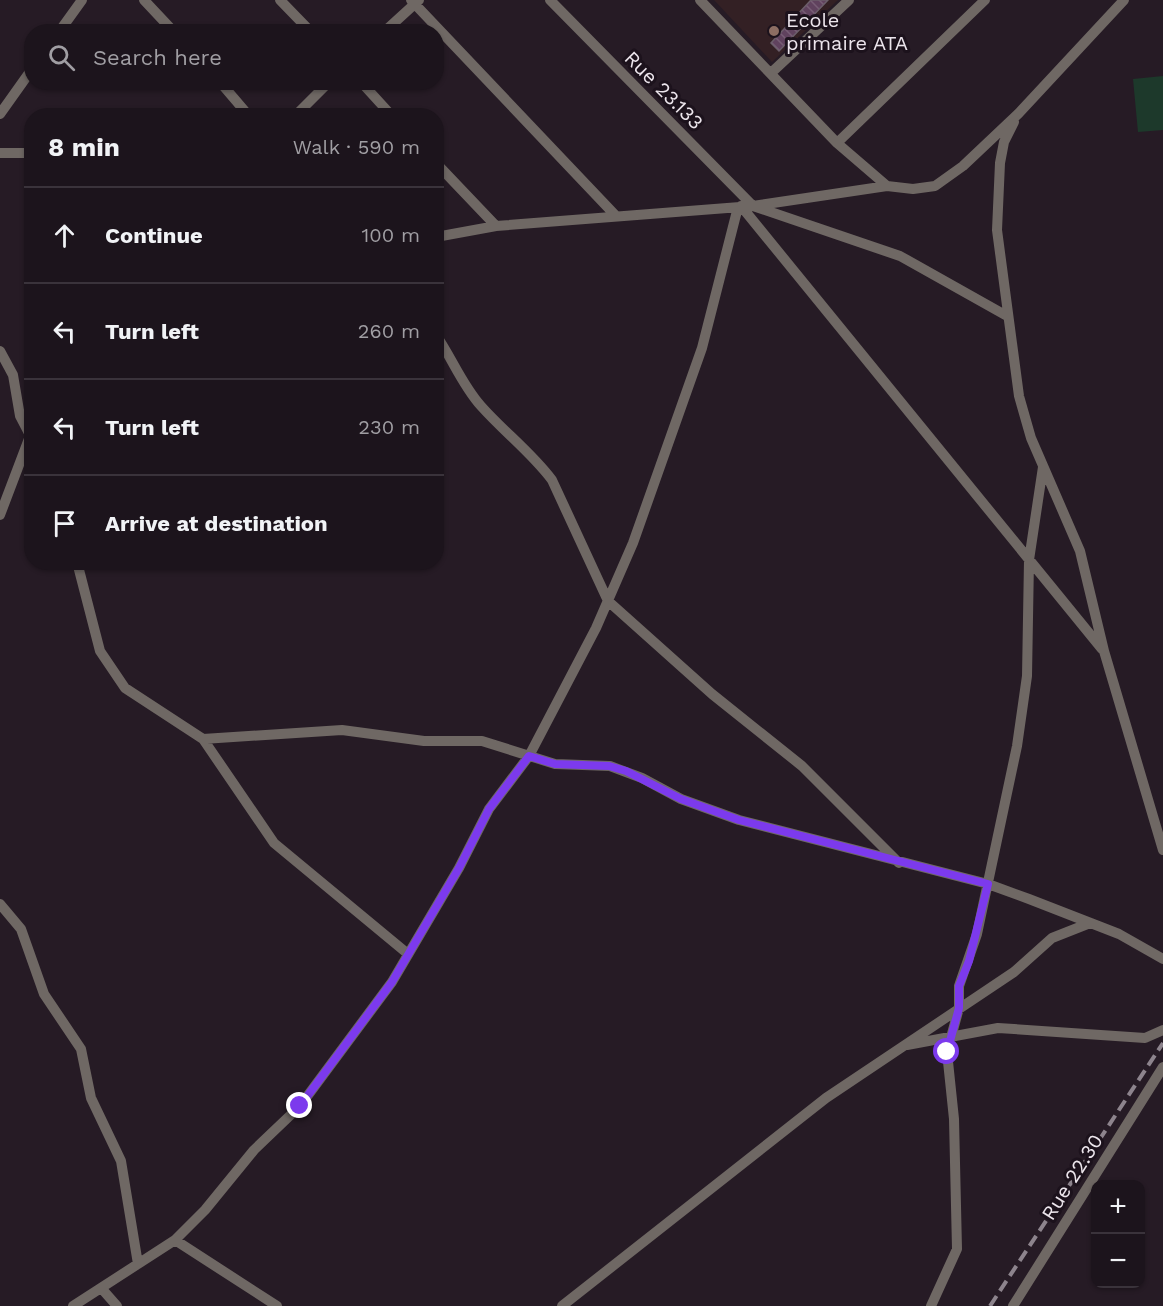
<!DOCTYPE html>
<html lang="en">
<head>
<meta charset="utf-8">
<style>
	:root { --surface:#1c141c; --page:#251d25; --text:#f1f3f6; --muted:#a09ea3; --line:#3a333b }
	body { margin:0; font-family:"Work Sans",sans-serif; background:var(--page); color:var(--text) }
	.controls { position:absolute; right:18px; bottom:18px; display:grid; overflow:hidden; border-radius:12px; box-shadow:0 2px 4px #0004 }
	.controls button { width:54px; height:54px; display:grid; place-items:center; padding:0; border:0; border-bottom:2px solid var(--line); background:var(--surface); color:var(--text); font:30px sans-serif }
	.stop { position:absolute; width:18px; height:18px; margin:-14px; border:4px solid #7c3aed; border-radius:50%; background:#fff }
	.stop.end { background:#7c3aed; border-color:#fff; box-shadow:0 2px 6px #0008 }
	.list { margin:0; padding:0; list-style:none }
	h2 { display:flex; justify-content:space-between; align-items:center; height:78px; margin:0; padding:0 24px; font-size:26px }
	h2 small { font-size:20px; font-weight:400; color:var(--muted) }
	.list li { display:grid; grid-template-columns:39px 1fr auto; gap:18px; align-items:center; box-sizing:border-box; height:96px; padding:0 24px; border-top:2px solid var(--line) }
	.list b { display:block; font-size:22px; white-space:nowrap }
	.list em { font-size:20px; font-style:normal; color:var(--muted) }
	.icon { flex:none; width:33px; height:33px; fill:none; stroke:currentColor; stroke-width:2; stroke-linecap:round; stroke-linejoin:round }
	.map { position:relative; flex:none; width:1163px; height:1306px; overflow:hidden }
	.search { position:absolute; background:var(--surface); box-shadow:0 2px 4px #0004; left:24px; top:24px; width:420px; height:66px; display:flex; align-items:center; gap:15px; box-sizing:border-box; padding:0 21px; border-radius:24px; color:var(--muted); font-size:22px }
	.panel { position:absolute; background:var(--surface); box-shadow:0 2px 4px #0004; left:24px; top:108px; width:420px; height:462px; border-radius:24px }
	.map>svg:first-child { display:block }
	.education { fill:#332024 }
	.pitch { fill:#1d392b }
	.building { fill:url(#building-back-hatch); stroke:#6b5e6a; stroke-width:1.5 }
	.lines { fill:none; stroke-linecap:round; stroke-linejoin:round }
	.street { stroke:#6f6864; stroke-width:10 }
	.rail { stroke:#8d848d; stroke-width:4; stroke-dasharray:12 6; stroke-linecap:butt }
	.route { stroke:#7c3aed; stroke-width:8 }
	.education-dot { fill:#8d6e63; stroke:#1c121c; stroke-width:2 }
	.labels { text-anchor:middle; stroke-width:6; stroke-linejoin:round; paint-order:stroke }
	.poi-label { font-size:20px; fill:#ece5ec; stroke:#1c121c; text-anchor:start }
	.street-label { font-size:20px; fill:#ece5ec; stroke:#1c121c }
</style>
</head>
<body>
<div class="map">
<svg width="1163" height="1306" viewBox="0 0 1163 1306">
	<defs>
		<pattern id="building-back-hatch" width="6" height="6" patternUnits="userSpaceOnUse" patternTransform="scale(1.5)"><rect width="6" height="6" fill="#60425e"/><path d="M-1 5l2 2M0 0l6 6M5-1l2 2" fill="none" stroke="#775d75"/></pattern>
	</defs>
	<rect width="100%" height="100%" fill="#261b25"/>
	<!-- education -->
	<path class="education" d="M714,0h124l-66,62z"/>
	<!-- pitch -->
	<path class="pitch" d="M1163,76v54l-25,2 -5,-53z"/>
	<!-- building -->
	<path class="building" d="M811,0h17l-49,51 -8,-8z"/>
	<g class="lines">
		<!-- street -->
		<path class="street" d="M144,0l30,32
			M280,0l31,32
			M411,0l205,216
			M550,0l203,206 147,50 107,60
			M700,0l137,143 50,43
			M59,32l23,-32
			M384,32l35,-32
			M771,73l78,-73
			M220,82l29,34
			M361,82l31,34
			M0,114l32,-45
			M295,116l34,-34
			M1014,122l-10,20 -4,21 -3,67 22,166 12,42 49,113 24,100 59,199
			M837,143l148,-143
			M0,153h32
			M436,163l60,63
			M741,206l361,443
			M436,237l60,-11 257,-20 134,-20 26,3 22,-3 28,-20 55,-52 106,-114
			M436,335c16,23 26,50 45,71 23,26 50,46 71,74l56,121 104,93 90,72 97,97
			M0,351l13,24 7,41 12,23
			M0,515l30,-79
			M77,562l23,89 25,37 78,51 71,104 134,111
			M203,739l139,-9 82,11h58l73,23 55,2 32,12 39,21 58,21 249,64 41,15 90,35 44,25
			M0,904l21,25 23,65 37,55 10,49 30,63 17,103
			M907,1045l91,-17 147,10 18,-8
			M175,1240l102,66
			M102,1289l15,17
			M73,1306l102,-66 30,-30 49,-60 46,-44 92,-124 67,-114 30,-59 40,-53 67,-128 37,-85 69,-195 36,-141
			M562,1306l264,-208 188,-126 38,-34 38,-15
			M931,1306l26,-57 -3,-130 -7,-67 12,-44v-22l18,-52 40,-188 10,-70 2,-116 14,-93
			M1013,1306l150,-239"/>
		<!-- rail -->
		<path class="rail" d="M990,1306l173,-263"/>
	</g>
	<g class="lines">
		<!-- route -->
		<path class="route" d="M300,1106l92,-124 67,-114 30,-59 40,-53 26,8 54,2 17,5 55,28 58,21 249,64 -19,77 -10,25v22l-12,44"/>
	</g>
	<!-- markers -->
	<circle class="education-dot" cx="774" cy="31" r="6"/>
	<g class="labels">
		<!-- poi labels -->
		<g class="poi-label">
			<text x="786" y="27">Ecole<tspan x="786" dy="23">primaire ATA</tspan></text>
		</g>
		<!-- street labels -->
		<g class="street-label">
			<text transform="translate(664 90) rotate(45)" y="7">Rue 23.133</text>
			<text transform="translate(1072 1177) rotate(-58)" y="7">Rue 22.30</text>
		</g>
	</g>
</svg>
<div class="controls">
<button>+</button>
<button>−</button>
</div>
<div class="stop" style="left:947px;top:1052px"></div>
<div class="stop end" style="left:300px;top:1106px"></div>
<div class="search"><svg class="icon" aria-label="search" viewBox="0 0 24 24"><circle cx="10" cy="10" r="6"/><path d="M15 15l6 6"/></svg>Search here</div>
<section class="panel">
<h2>8 min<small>Walk · 590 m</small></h2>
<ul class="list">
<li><svg class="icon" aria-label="ahead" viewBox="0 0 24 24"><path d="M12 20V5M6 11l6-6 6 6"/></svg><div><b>Continue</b></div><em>100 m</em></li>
<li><svg class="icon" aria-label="left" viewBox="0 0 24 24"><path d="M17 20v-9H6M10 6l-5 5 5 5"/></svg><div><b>Turn left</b></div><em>260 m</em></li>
<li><svg class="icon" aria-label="left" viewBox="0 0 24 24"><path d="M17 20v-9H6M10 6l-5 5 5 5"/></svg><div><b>Turn left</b></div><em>230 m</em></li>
<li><svg class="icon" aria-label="arrive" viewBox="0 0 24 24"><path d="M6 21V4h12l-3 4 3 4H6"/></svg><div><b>Arrive at destination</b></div></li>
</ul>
</section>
</div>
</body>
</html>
